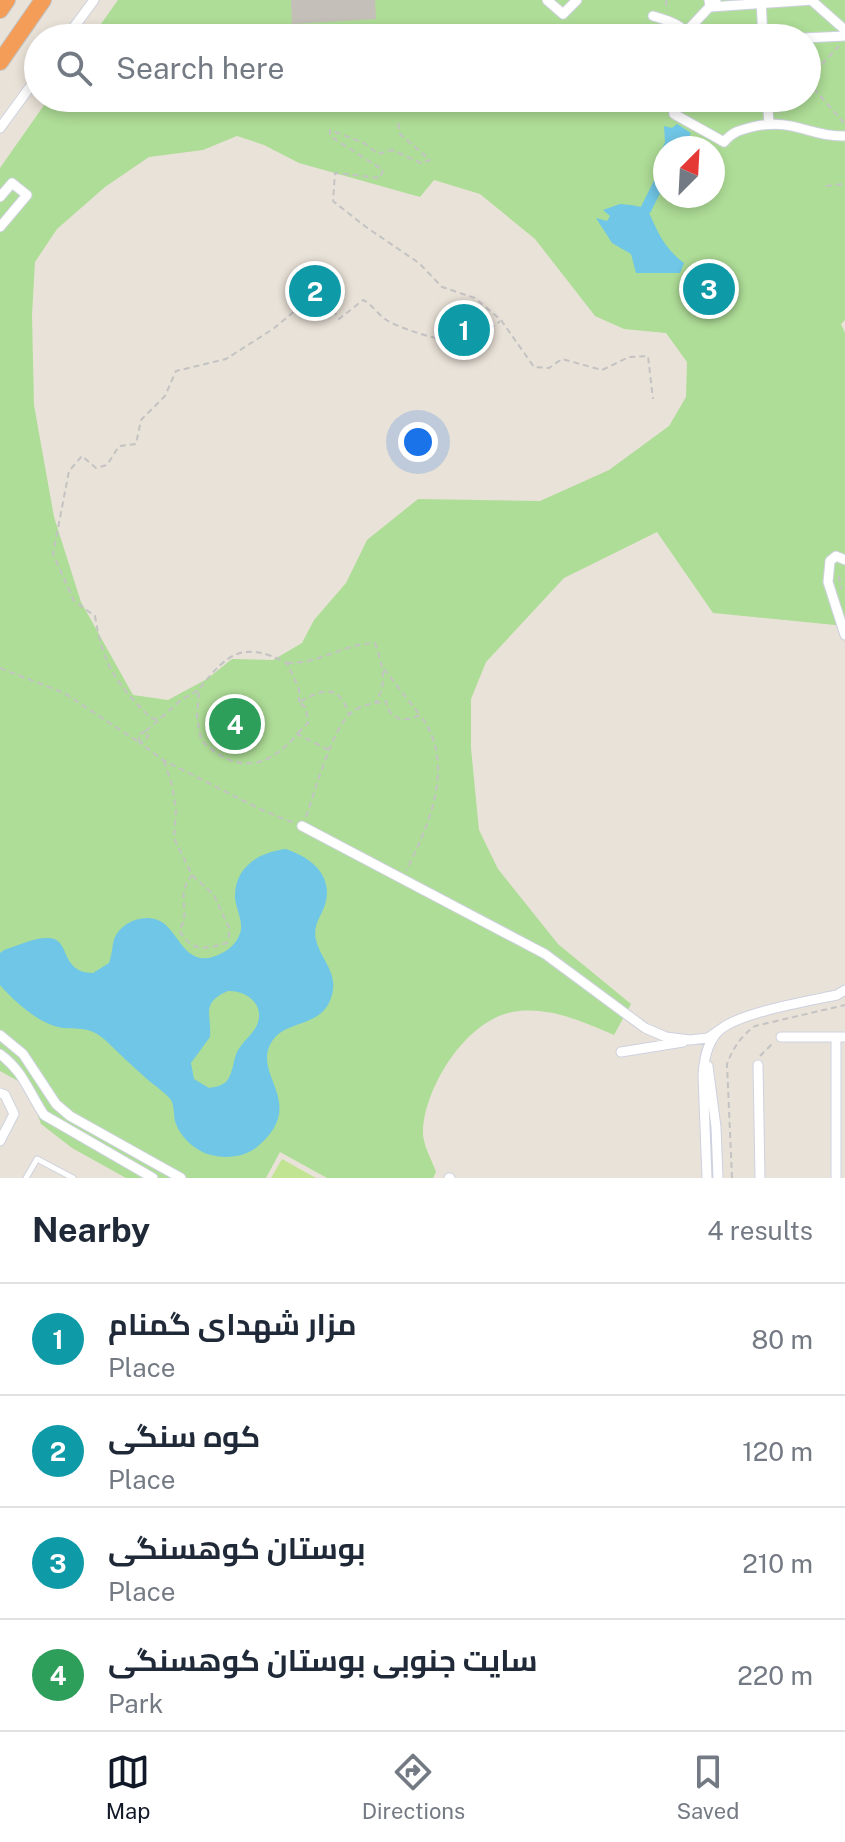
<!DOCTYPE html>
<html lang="en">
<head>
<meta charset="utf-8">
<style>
	:root { --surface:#fff; --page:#f2f2f3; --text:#1f2937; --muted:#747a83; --line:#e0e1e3; --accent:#111827 }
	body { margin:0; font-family:"Public Sans",Cairo,sans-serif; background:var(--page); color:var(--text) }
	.compass { position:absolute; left:653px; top:136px; width:72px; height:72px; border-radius:50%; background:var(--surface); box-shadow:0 4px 12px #0003; rotate:24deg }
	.you { position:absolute; left:418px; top:442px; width:28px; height:28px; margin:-20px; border:6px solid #fff; border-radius:50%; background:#1a73e8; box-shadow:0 0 0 12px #1a73e833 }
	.badge { display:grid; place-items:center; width:52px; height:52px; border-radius:50%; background:var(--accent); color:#fff; font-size:26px; font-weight:700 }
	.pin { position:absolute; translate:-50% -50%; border:4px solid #fff; box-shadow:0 2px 8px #0006 }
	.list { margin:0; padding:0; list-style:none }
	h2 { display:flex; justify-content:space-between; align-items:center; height:104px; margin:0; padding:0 32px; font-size:34px }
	h2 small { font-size:26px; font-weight:400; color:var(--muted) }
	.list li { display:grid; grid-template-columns:52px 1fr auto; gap:24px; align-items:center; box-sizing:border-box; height:112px; padding:0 32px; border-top:2px solid var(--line) }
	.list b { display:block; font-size:30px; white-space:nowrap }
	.list p { margin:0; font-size:26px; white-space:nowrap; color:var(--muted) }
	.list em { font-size:26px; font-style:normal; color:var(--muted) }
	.icon { flex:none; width:44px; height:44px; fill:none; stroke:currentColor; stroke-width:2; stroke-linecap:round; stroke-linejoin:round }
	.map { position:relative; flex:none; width:845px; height:1178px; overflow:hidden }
	.search { position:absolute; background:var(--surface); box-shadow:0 4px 12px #0003; left:24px; right:24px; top:24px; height:88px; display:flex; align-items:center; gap:20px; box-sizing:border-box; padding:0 28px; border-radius:44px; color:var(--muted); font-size:30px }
	.sheet { height:552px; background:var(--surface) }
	nav { display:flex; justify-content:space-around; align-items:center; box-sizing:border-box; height:112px; border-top:2px solid var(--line); background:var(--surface); font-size:22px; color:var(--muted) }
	nav a { display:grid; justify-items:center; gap:4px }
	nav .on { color:var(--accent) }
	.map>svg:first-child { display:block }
	.green { fill:#aedd97; fill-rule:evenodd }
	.pitch { fill:#c1e493 }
	.water { fill:#70c6e6; fill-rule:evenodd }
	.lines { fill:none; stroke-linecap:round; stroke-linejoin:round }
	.canal { stroke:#70c6e6; stroke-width:11 }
	.building { fill:#c4bfb8 }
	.lane-casing { stroke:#ced1df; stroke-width:7 }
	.street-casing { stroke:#ced1df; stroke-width:11 }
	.highway-casing { stroke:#c3c3c3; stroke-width:18 }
	.path { stroke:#c3c3c3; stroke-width:2; stroke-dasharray:6 4; stroke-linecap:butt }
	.lane { stroke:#fff; stroke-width:5 }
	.street { stroke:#fff; stroke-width:9 }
	.highway { stroke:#f49d58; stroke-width:16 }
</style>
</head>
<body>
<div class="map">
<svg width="845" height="1178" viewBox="0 0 845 1178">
	<rect width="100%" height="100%" fill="#e9e2d8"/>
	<!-- green -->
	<path class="green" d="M118,0h727v320l-4,4 4,9v293l-132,-13 -56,-81 -93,46 -78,84 -15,37v49l8,82 19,39 60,75 73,60 -17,31c-30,-13 -61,-27 -95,-24 -50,4 -94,74 -96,120 -1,13 9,29 13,41l-3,6h-106l-47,-26 -14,26h-140l-54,-30 -31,-24 -14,-38 -27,-15v-903l49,-70h758v-60h-716zM237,136l27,9 35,18 121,34 14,-17 46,14 55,45 60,77 29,13 42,4 21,29 -1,35 -17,29 -60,44 -69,31 -122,-2 -51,41 -21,43 -32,37 -12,23 -29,17 -41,-1 -25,20 -39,21 -35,-5 -52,-93 -27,-85 -20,-112 -2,-90 3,-53 22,-33 48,-42 44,-30 54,-7zM665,148h48v48h-48z"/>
	<!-- pitch -->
	<path class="pitch" d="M282,1159l34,19h-45z"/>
	<!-- water -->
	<path class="water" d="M677,124l14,9 -7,15h-19v6l-5,-1 5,-11 -1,-16 8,2z
		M620,204c31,3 26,3 38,28 6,12 15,23 26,31l-4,10h-44l-5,-19 -19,-11 -16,-25 11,3 3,-5 -7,-6z
		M286,849c23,8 46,24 40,52 -3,14 -14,23 -10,39 6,23 26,35 13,63 -13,25 -45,17 -58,40 -19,33 38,60 -14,104 -12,10 -31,12 -46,8 -14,-3 -30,-17 -35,-31 -3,-7 -1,-17 -5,-24 -5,-7 -16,-14 -23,-20 -15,-13 -29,-27 -44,-41 -18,-15 -28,-8 -46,-12 -21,-5 -44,-26 -58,-42v-32l4,-3c13,-4 29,-12 43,-12 25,-1 11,34 46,35l16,-10c3,-8 3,-16 5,-24 7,-17 30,-26 46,-18 21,11 25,53 64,31 8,-4 16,-14 17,-23 1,-10 -5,-21 -6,-31 -1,-31 24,-46 51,-49zM228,991c19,-1 39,15 28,36 -5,9 -14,15 -19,25 -4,9 -4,22 -11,30 -5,4 -11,5 -17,6l-15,-9 -3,-16 19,-26c2,-22 -10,-34 18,-46z"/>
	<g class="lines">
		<!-- canal -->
		<path class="canal" d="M646,209l19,-38"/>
	</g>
	<!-- building -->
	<path class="building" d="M291,0h84l1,19 -84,5z"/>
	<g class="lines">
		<!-- lane casing -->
		<g class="lane-casing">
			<path id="lane" d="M26,1178l11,-19 36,19"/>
		</g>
		<!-- street casing -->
		<g class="street-casing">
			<path id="street" d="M547,0l16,14 14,-14
				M709,0l1,7 103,-7
				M761,0l2,38
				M811,0l34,30
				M653,16c13,4 30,8 36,22
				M686,32l30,-32
				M66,38l28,-38
				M804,38l41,-2
				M672,98l2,16 50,28c8,-10 16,-12 28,-15 41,-10 57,10 93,9
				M767,98l2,25
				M0,128l38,-52
				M0,197l12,-14 15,12 -27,32
				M845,560l-9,-4 -6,5 -2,21 17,53
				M302,826l243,128 100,74 21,9 24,3 18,-2 13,-9
				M0,1035l23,19 33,50 14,12 111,62
				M781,1037h64
				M836,1037v141
				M621,1052l62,-10
				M0,1054c24,18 28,37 44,61l109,63
				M758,1065l2,113
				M708,1066l8,61 2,51
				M0,1093l5,2 9,19 -14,27
				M449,1178h1
				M707,1178l-4,-103c1,-16 4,-35 18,-46 21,-17 88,-28 116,-34l8,-5"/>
		</g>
		<!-- highway casing -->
		<g class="highway-casing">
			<path id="highway" d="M0,10l7,-10
				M0,62l43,-62"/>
		</g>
		<!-- path -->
		<path class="path" d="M666,0l1,11
			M808,79l31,-33
			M807,81l38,43
			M778,113l13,-15
			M398,123l2,11 30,26 -9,3 -29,-13 -14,4 -14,-11 -34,-13v6l53,34 -3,8 -45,-5 -2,28 33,26 53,36 23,24 33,11 26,22 33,47 15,1 13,-9 40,11 27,-13 19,-1 5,43
			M826,186l19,-2
			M469,346l8,-4 9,-16h9l5,-5
			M839,576l2,13
			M287,663c36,0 52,-18 88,-20 7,22 14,39 0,60
			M0,668l64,25 76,50 -2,-8 8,-4 2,5 -3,5 -5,2 23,17 99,50 32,13
			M384,669l35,45
			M200,688c28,-36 44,-47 87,-25l12,26v13
			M157,719l-6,-1c-35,-34 -48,-53 -56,-102l-21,-15 -21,-47 16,-83 13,-15 14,12 11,-3 12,-19 17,-2 5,-24 24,-24 11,-25 50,-12 47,-30 40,-33 10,-2 16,25 24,-19c10,5 15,15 25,21 12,7 53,21 67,19
			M146,731l35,-31 18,-10 -2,27 4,23c33,33 66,31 96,-6l32,16
			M298,733l10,-10 -2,-15 -7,-6c25,-13 39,-19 50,12
			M164,761l8,24 4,25 -2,28 18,37 22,20 16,35 -3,13c-23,6 -34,10 -48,-13 11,-14 1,-28 6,-42 1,-5 4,-9 7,-13
			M306,817c9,-25 26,-89 45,-104 9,-8 23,-10 35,-12 3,19 18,22 34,14 37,48 9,110 -14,156
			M760,1056l12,-12
			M732,1178l-5,-114c6,-16 14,-28 28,-38l90,-21"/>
		<!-- lane -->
		<use href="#lane" class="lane"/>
		<!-- street -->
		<use href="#street" class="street"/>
		<!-- highway -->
		<use href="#highway" class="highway"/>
	</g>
</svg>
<svg class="compass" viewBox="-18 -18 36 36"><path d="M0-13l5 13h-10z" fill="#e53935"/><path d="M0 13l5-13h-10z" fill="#747a83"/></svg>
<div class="you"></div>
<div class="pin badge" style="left:464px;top:330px;background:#0f9aa8">1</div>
<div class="pin badge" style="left:315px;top:291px;background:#0f9aa8">2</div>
<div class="pin badge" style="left:709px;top:289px;background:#0f9aa8">3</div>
<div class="pin badge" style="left:235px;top:724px;background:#2e9e5b">4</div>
<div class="search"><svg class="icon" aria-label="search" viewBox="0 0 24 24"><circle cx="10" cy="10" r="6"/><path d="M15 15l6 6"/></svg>Search here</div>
</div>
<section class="sheet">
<h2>Nearby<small>4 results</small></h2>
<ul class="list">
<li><span class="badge" style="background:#0f9aa8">1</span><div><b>مزار شهدای گمنام</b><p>Place</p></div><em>80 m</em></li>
<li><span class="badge" style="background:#0f9aa8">2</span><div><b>کوه سنگی</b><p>Place</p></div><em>120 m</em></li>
<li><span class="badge" style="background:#0f9aa8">3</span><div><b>بوستان کوهسنگی</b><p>Place</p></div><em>210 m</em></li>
<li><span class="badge" style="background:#2e9e5b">4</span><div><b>سایت جنوبی بوستان کوهسنگی</b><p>Park</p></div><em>220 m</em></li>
</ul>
</section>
<nav>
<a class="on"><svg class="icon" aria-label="map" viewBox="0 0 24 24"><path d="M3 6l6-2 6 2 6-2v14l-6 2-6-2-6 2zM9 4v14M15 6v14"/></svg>Map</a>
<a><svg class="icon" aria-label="directions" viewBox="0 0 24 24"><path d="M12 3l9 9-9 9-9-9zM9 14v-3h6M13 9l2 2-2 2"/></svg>Directions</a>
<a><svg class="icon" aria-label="saved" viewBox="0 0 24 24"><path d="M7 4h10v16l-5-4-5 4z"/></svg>Saved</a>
</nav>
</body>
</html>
